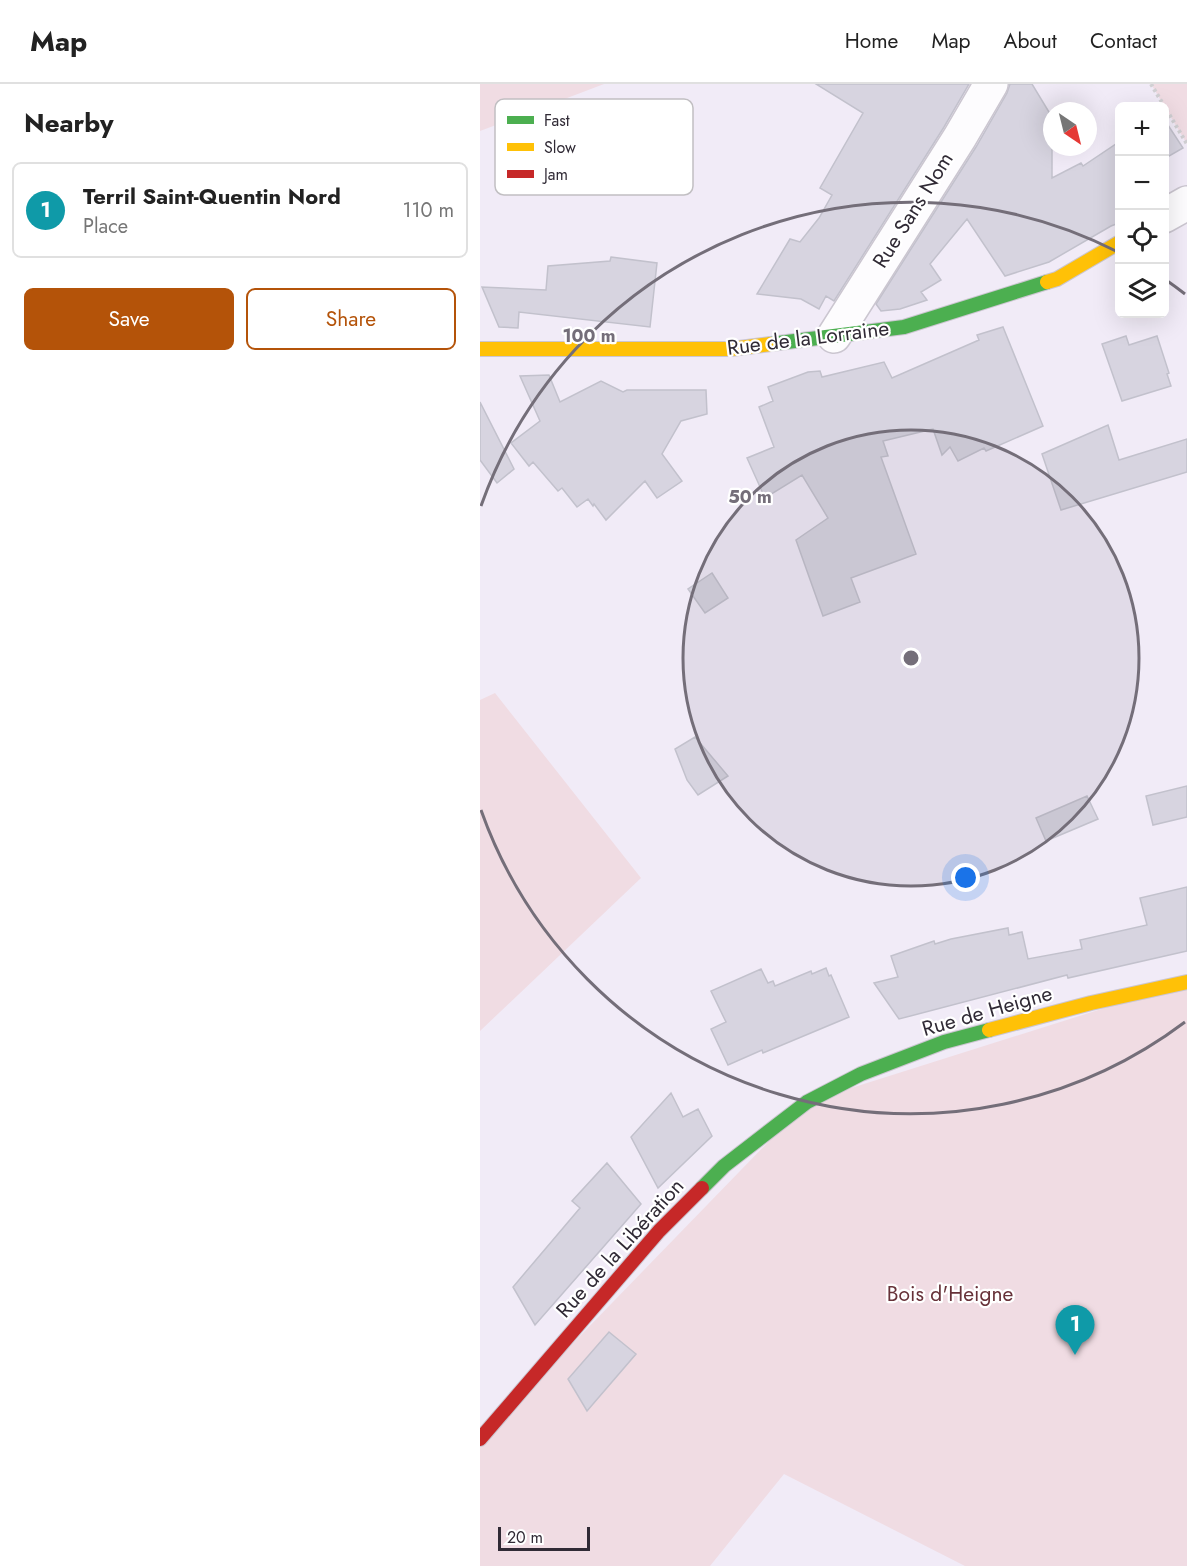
<!DOCTYPE html>
<html lang="en">
<head>
<meta charset="utf-8">
<style>
	:root { --surface:#fff; --page:#f6f6f6; --text:#222; --muted:#767676; --line:#e0e0e0; --accent:#b45309 }
	body { margin:0; font-family:Jost,sans-serif; background:var(--page); color:var(--text) }
	.controls { position:absolute; right:18px; top:18px; display:grid; overflow:hidden; border-radius:9px; box-shadow:0 6px 24px #0002 }
	.controls button { width:54px; height:54px; display:grid; place-items:center; padding:0; border:0; border-bottom:2px solid var(--line); background:var(--surface); color:var(--text); font:30px sans-serif }
	.compass { position:absolute; left:563px; top:18px; width:54px; height:54px; border-radius:50%; background:var(--surface); box-shadow:0 6px 24px #0002; rotate:145deg }
	.scale { position:absolute; left:18px; bottom:15px; width:92px; box-sizing:border-box; padding-left:6px; border:3px solid #302a35; border-top:0; font-size:16px; line-height:21px; white-space:nowrap; color:#302a35; -webkit-text-stroke:4px #fff; paint-order:stroke }
	.you { position:absolute; left:486px; top:794px; width:21px; height:21px; margin:-15px; border:4px solid #fff; border-radius:50%; background:#1a73e8; box-shadow:0 0 0 9px #1a73e833 }
	.badge { display:grid; place-items:center; width:39px; height:39px; border-radius:50%; background:var(--accent); color:#fff; font-size:20px; font-weight:700 }
	.pin { position:absolute; translate:-50% -50px; filter:drop-shadow(0 2px 3px #0008) }
	.pin::after { content:''; position:absolute; top:32px; width:21px; height:18px; background:inherit; clip-path:polygon(0 0,100% 0,50% 100%) }
	.list { margin:0; padding:0; list-style:none }
	h2 { display:flex; justify-content:space-between; align-items:center; height:78px; margin:0; padding:0 24px; font-size:26px }
	h2 small { font-size:20px; font-weight:400; color:var(--muted) }
	.list li { display:grid; grid-template-columns:39px 1fr auto; gap:18px; align-items:center; box-sizing:border-box; height:96px; margin:0 12px 12px; padding:0 12px; border:2px solid var(--line); border-radius:9px }
	.list b { display:block; font-size:22px; white-space:nowrap }
	.list p { margin:0; font-size:20px; white-space:nowrap; color:var(--muted) }
	.list em { font-size:20px; font-style:normal; color:var(--muted) }
	.actions { display:flex; gap:12px; padding:18px 24px }
	.actions a { flex:1; padding:14px 0; border:2px solid var(--accent); border-radius:9px; text-align:center; font-size:21px; color:var(--accent) }
	.actions .main { background:var(--accent); color:#fff }
	.icon { flex:none; width:33px; height:33px; fill:none; stroke:currentColor; stroke-width:2; stroke-linecap:round; stroke-linejoin:round }
	.map { position:relative; flex:none; width:707px; height:1482px; overflow:hidden }
	header { display:flex; align-items:center; gap:36px; box-sizing:border-box; height:84px; padding:0 30px; background:var(--surface); border-bottom:2px solid var(--line) }
	header strong { font-size:28px }
	nav { display:flex; gap:33px; margin-inline-start:auto; font-size:21px }
	main { display:flex }
	aside { flex:1; background:var(--surface) }
	.map>svg:first-child { display:block }
	.green { fill:#f0dce3 }
	.building { fill:#d7d4e0; stroke:#c2c1cc; stroke-width:1.5 }
	.lines { fill:none; stroke-linecap:round; stroke-linejoin:round }
	.street-casing { stroke:#cbc6d0; stroke-width:36 }
	.fast-casing { stroke:#cbc6d0; stroke-width:16 }
	.slow-casing { stroke:#cbc6d0; stroke-width:16 }
	.jam-casing { stroke:#cbc6d0; stroke-width:16 }
	.path { stroke:#d1d0d3; stroke-width:4; stroke-dasharray:3 3; stroke-linecap:butt }
	.street { stroke:#fdfcfe; stroke-width:33 }
	.fast { stroke:#4caf50; stroke-width:14 }
	.slow { stroke:#ffc107; stroke-width:14 }
	.jam { stroke:#c62828; stroke-width:14 }
	.ring { fill:none; stroke:#746e79; stroke-width:3 }
	.labels { text-anchor:middle; stroke-width:4.5; stroke-linejoin:round; paint-order:stroke }
	.street-label { font-size:21px; fill:#302a35; stroke:#fff }
	.park-label { font-size:21px; fill:#673239; stroke:#fff }
	.key { fill:#fff; stroke:#c1bfc2; stroke-width:1.5 }
	.key-label { font-size:16px; fill:#302a35 }
	.centre { fill:#746e79; stroke:#fff; stroke-width:3 }
	.ring-label { font-size:18px; text-anchor:middle; font-weight:bold; fill:#746e79; stroke:#fff; stroke-width:4.5; stroke-linejoin:round; paint-order:stroke }
</style>
</head>
<body>
<header>
<strong>Map</strong>
<nav><a>Home</a><a>Map</a><a>About</a><a>Contact</a></nav>
</header>
<main>
<aside>
<h2>Nearby<small></small></h2>
<ul class="list">
<li><span class="badge" style="background:#0f9aa8">1</span><div><b>Terril Saint-Quentin Nord</b><p>Place</p></div><em>110 m</em></li>
</ul>
<div class="actions"><a class="main">Save</a><a>Share</a></div>
</aside>
<div class="map">
<svg width="707" height="1482" viewBox="0 0 707 1482">
	<rect width="100%" height="100%" fill="#f1ebf7"/>
	<!-- green -->
	<path class="green" d="M0,0h124l-124,47z
		M671,0h36v60z
		M15,609l146,185 -161,153v-331z
		M707,898v584h-222l-181,-92 -74,92h-230v-127l327,-337z"/>
	<!-- building -->
	<path class="building" d="M336,0h153l-25,43 -110,174 -8,-5 -7,13 -18,-10 -44,-5 33,-55 10,3 19,-24 13,-23 -12,-7 43,-75z
		M530,0h22l20,33v61l29,-15 2,3 36,-24v81l-8,3 -62,36 -44,14 -38,-57 -37,45 11,16 -20,12 6,8 -27,9 -19,2 -5,-7 100,-157 31,-54z
		M684,38h2l17,26 -19,11z
		M131,173l46,6 -7,64 -131,-15 -1,16 -19,-1 -17,-40 64,3 2,-24 62,-5z
		M523,243l40,99 -57,25 -2,-3 -26,13 -8,-14 -8,8 -9,-26 -50,12 5,15 -7,1 35,97 -65,24 9,24 -37,14 -27,-76 32,-22 -26,-43 -37,23 -18,-40 27,-11 -15,-40 14,-6 -5,-14 40,-15 12,-1 2,6 62,-15 8,16 87,-38 -2,-5z
		M646,252l3,9 28,-9 12,37 -2,1 4,12 -49,15 -20,-57z
		M69,291l11,27 41,-21 22,11 4,-2h79l1,24 -26,7 -19,33 20,27 -25,17 -12,-17 -39,39 -12,-16 -1,2 -5,-7 -11,8 -15,-19 -4,3 -25,-29 -4,4 -18,-23 29,-22 -20,-45z
		M0,318l34,67 -17,14 -17,-23z
		M628,341l11,35 68,-21v33l-126,38 -19,-56z
		M232,489l16,25 -23,15 -17,-24z
		M215,653l33,39 -30,19 -11,-15 -12,-31z
		M707,702v31l-34,8 -7,-29z
		M607,712l11,23 -52,22 -10,-23z
		M707,803v64l-119,27 -1,-3 -168,44 -25,-36 24,-6 -7,-21 43,-15 1,3 16,-5 57,-11 1,7 13,-3 6,27 54,-10 -2,-9 67,-15 -7,-27z
		M346,884l3,8 2,-1 18,42 -86,36 -1,-3 -34,15 -17,-36 15,-7 -15,-31 50,-22 7,14 5,-2 2,5 36,-15 1,3z
		M191,1009l12,24 15,-8 14,27 -54,52 -27,-51z
		M127,1079l34,41 -106,121 -22,-38 67,-79 -8,-7z
		M129,1248l27,22 -49,57 -19,-32z"/>
	<g class="lines">
		<!-- street casing -->
		<g class="street-casing">
			<path id="street" d="M684,132l23,-13
				M354,252l126,-199 31,-53"/>
		</g>
		<!-- fast casing -->
		<g class="fast-casing">
			<path id="fast" d="M291,260l133,-17 143,-45
				M222,1104l22,-22 83,-64 54,-28 83,-32 45,-12"/>
		</g>
		<!-- slow casing -->
		<g class="slow-casing">
			<path id="slow" d="M567,198l10,-3 63,-37
				M0,265h251l40,-5
				M509,946l102,-27 96,-21"/>
		</g>
		<!-- jam casing -->
		<g class="jam-casing">
			<path id="jam" d="M0,1355l179,-208 43,-43"/>
		</g>
		<!-- path -->
		<path class="path" d="M671,0l36,60"/>
		<!-- street -->
		<use href="#street" class="street"/>
		<!-- fast -->
		<use href="#fast" class="fast"/>
		<!-- slow -->
		<use href="#slow" class="slow"/>
		<!-- jam -->
		<use href="#jam" class="jam"/>
	</g>
	<!-- distance rings -->
	<circle cx="431" cy="574" r="228" fill="#746e79" fill-opacity=".12"/>
	<g class="ring">
		<circle cx="431" cy="574" r="228"/>
		<path d="M705 938A456 456 0 0 1 1 726M1 422A456 456 0 0 1 638 168M686 196A456 456 0 0 1 705 210"/>
	</g>
	<g class="labels">
		<!-- street labels -->
		<g class="street-label">
			<text transform="translate(433 126) rotate(-58)" y="7">Rue Sans Nom</text>
			<text transform="translate(328 254) rotate(-7)" y="7">Rue de la Lorraine</text>
			<text transform="translate(507 927) rotate(-16)" y="7">Rue de Heigne</text>
			<text transform="translate(140 1164) rotate(-48)" y="7">Rue de la Libération</text>
		</g>
		<!-- park labels -->
		<g class="park-label">
			<text x="470" y="1217">Bois d'Heigne</text>
		</g>
	</g>
	<!-- legend -->
	<rect x="15" y="15" width="198" height="96" rx="9" class="key"/>
	<rect x="27" y="32" width="27" height="8" fill="#4caf50"/>
	<rect x="27" y="59" width="27" height="8" fill="#ffc107"/>
	<rect x="27" y="86" width="27" height="8" fill="#c62828"/>
	<g class="key-label">
		<text x="64" y="42">Fast</text>
		<text x="64" y="69">Slow</text>
		<text x="64" y="96">Jam</text>
	</g>
	<circle cx="431" cy="574" r="9" class="centre"/>
	<g class="ring-label">
		<text x="109" y="258">100 m</text>
		<text x="270" y="419">50 m</text>
	</g>
</svg>
<div class="controls">
<button>+</button>
<button>−</button>
<button><svg class="icon" aria-label="locate" viewBox="0 0 24 24"><circle cx="12" cy="12" r="6"/><path d="M12 2v4M12 18v4M2 12h4M18 12h4"/></svg></button>
<button><svg class="icon" aria-label="layers" viewBox="0 0 24 24"><path d="M12 4l9 5-9 5-9-5zM3 14l9 5 9-5"/></svg></button>
</div>
<svg class="compass" viewBox="-18 -18 36 36"><path d="M0-13l5 13h-10z" fill="#e53935"/><path d="M0 13l5-13h-10z" fill="#767676"/></svg>
<div class="scale">20 m</div>
<div class="you"></div>
<div class="pin badge" style="left:595px;top:1271px;background:#0f9aa8">1</div>
</div>
</main>
</body>
</html>
